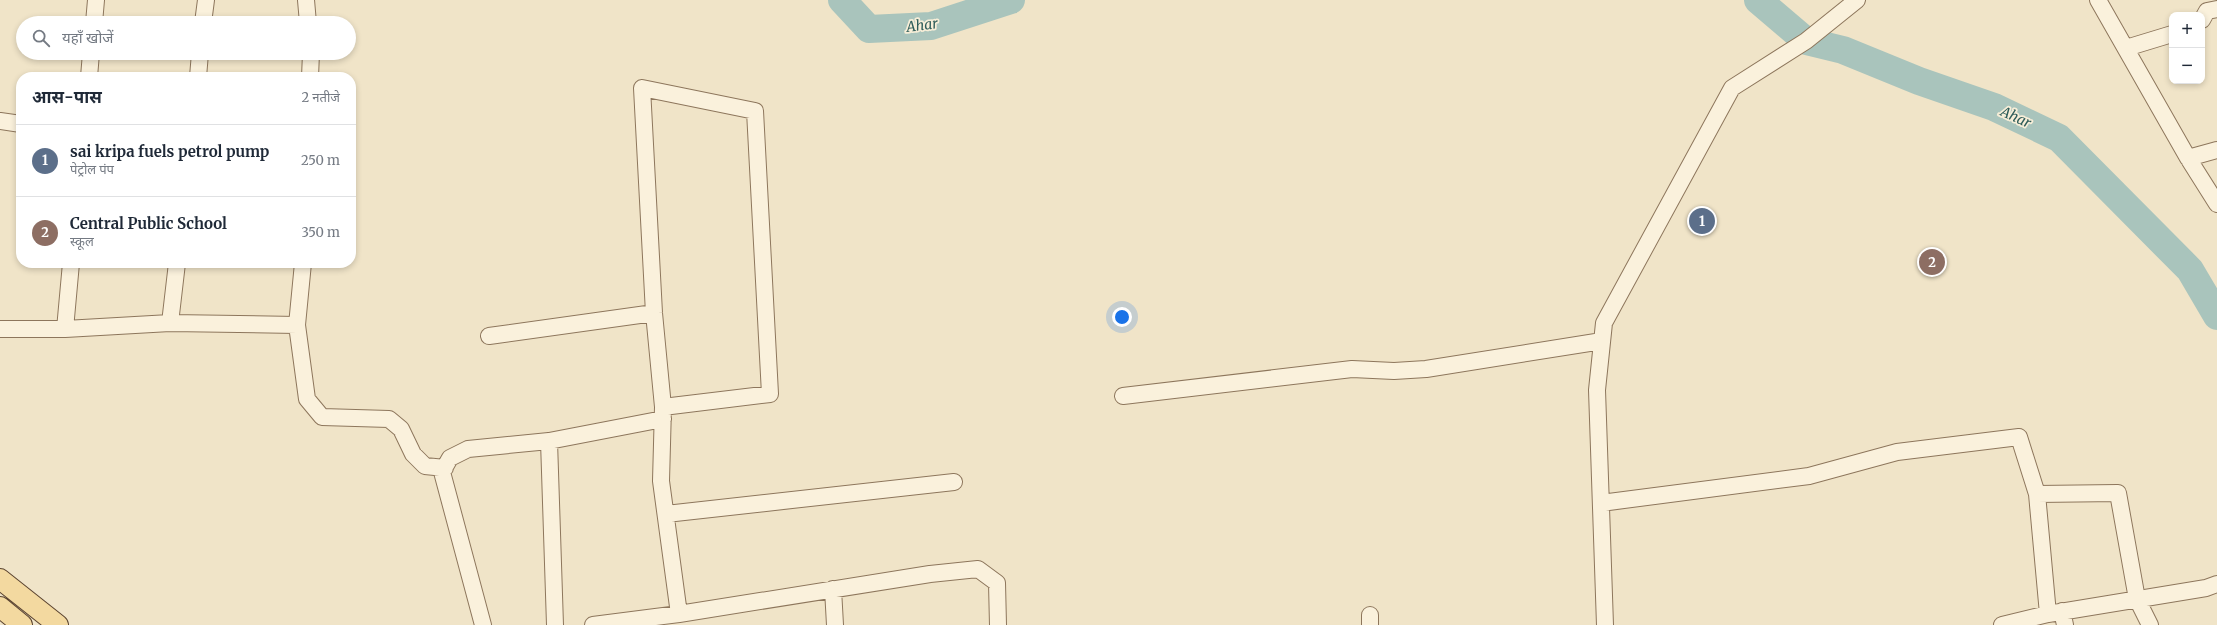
<!DOCTYPE html>
<html lang="hi">
<head>
<meta charset="utf-8">
<style>
	:root { --surface:#fff; --page:#f6f6f7; --text:#1f2937; --muted:#747a83; --line:#e0e1e3; --accent:#9e2a2b }
	body { margin:0; font-family:Merriweather,"Noto Sans Devanagari",serif; background:var(--page); color:var(--text) }
	.controls { position:absolute; right:12px; top:12px; display:grid; overflow:hidden; border-radius:8px; box-shadow:0 2px 6px #0003 }
	.controls button { width:36px; height:36px; display:grid; place-items:center; padding:0; border:0; border-bottom:1px solid var(--line); background:var(--surface); color:var(--text); font:20px sans-serif }
	.you { position:absolute; left:1122px; top:317px; width:14px; height:14px; margin:-10px; border:3px solid #fff; border-radius:50%; background:#1a73e8; box-shadow:0 0 0 6px #1a73e833 }
	.badge { display:grid; place-items:center; width:26px; height:26px; border-radius:50%; background:var(--accent); color:#fff; font-size:13px; font-weight:700 }
	.pin { position:absolute; translate:-50% -50%; border:2px solid #fff; box-shadow:0 1px 4px #0006 }
	.list { margin:0; padding:0; list-style:none }
	h2 { display:flex; justify-content:space-between; align-items:center; height:52px; margin:0; padding:0 16px; font-size:17px }
	h2 small { font-size:13px; font-weight:400; color:var(--muted) }
	.list li { display:grid; grid-template-columns:26px 1fr auto; gap:12px; align-items:center; box-sizing:border-box; height:72px; padding:0 16px; border-top:1px solid var(--line) }
	.list b { display:block; font-size:15px; white-space:nowrap }
	.list p { margin:0; font-size:13px; white-space:nowrap; color:var(--muted) }
	.list em { font-size:13px; font-style:normal; color:var(--muted) }
	.icon { flex:none; width:22px; height:22px; fill:none; stroke:currentColor; stroke-width:2; stroke-linecap:round; stroke-linejoin:round }
	.map { position:relative; flex:none; width:2217px; height:625px; overflow:hidden }
	.search { position:absolute; background:var(--surface); box-shadow:0 2px 6px #0003; left:16px; top:16px; width:340px; height:44px; display:flex; align-items:center; gap:10px; box-sizing:border-box; padding:0 14px; border-radius:22px; color:var(--muted); font-size:15px }
	.panel { position:absolute; background:var(--surface); box-shadow:0 2px 6px #0003; left:16px; top:72px; width:340px; height:196px; border-radius:16px }
	.map>svg:first-child { display:block }
	.lines { fill:none; stroke-linecap:round; stroke-linejoin:round }
	.river { stroke:#a9c4bc; stroke-width:28 }
	.minor-casing { stroke:#8d765c; stroke-width:18 }
	.major-casing { stroke:#5b4430; stroke-width:22 }
	.minor { stroke:#faf1dc; stroke-width:16 }
	.major { stroke:#f3d9a0; stroke-width:20 }
	.labels { text-anchor:middle; stroke-width:3.5; stroke-linejoin:round; paint-order:stroke }
	.water-label { font-size:14px; font-style:italic; fill:#2f5d5a; stroke:#f7eed8 }
</style>
</head>
<body>
<div class="map">
<svg width="2217" height="625" viewBox="0 0 2217 625">
	<rect width="100%" height="100%" fill="#f0e4c8"/>
	<g class="lines">
		<!-- river -->
		<path class="river" d="M842,0l27,29 62,-3 80,-26
			M1758,0l48,41 37,9 76,31 75,26 65,31 131,132 27,46"/>
		<!-- minor casing -->
		<g class="minor-casing">
			<path id="minor" d="M306,0l2,23
				M2098,0l90,158 29,46
				M2202,20l5,-9 10,-2
				M94,23l2,-23
				M203,23l3,-23
				M2126,48l46,-14
				M89,77l2,-24
				M198,77l2,-24
				M310,77l1,-24
				M0,121l21,3
				M2188,158l29,-8
				M71,263l-6,66 105,-6 127,2
				M303,263l-6,62 10,74 15,18 67,2 12,10 12,25 12,12 20,2
				M170,323l7,-60
				M1,329h64
				M489,336l165,-23
				M1123,396l229,-27 42,2 32,-2 176,-28
				M549,441l6,184
				M2037,494l11,120
				M1601,503l208,-27 88,-24 122,-15 18,57 81,-1 19,106 13,26
				M666,514l288,-32
				M833,589l2,36
				M2062,611l3,14
				M679,614l251,-40 48,-5 19,14 1,42
				M483,625l-41,-153 8,-14 18,-9 81,-8 114,-22
				M593,625l86,-11 -18,-133 2,-74 -9,-94 -12,-225 113,23 15,283 -107,13
				M1370,625v-10
				M1605,625l-8,-235 7,-67 128,-235 74,-47 51,-41
				M2002,625l46,-11 158,-26 11,-4"/>
		</g>
		<!-- major casing -->
		<g class="major-casing">
			<path id="major" d="M0,579l58,46
				M0,607l22,18"/>
		</g>
		<!-- minor -->
		<use href="#minor" class="minor"/>
		<!-- major -->
		<use href="#major" class="major"/>
	</g>
	<g class="labels">
		<!-- water labels -->
		<g class="water-label">
			<text transform="translate(922 25) rotate(-7)" y="5">Ahar</text>
			<text transform="translate(2016 117) rotate(25)" y="5">Ahar</text>
		</g>
	</g>
</svg>
<div class="controls">
<button>+</button>
<button>−</button>
</div>
<div class="you"></div>
<div class="pin badge" style="left:1702px;top:221px;background:#5c6f8a">1</div>
<div class="pin badge" style="left:1932px;top:262px;background:#8d6e63">2</div>
<div class="search"><svg class="icon" aria-label="search" viewBox="0 0 24 24"><circle cx="10" cy="10" r="6"/><path d="M15 15l6 6"/></svg>यहाँ खोजें</div>
<section class="panel">
<h2>आस-पास<small>2 नतीजे</small></h2>
<ul class="list">
<li><span class="badge" style="background:#5c6f8a">1</span><div><b>sai kripa fuels petrol pump</b><p>पेट्रोल पंप</p></div><em>250 m</em></li>
<li><span class="badge" style="background:#8d6e63">2</span><div><b>Central Public School</b><p>स्कूल</p></div><em>350 m</em></li>
</ul>
</section>
</div>
</body>
</html>
